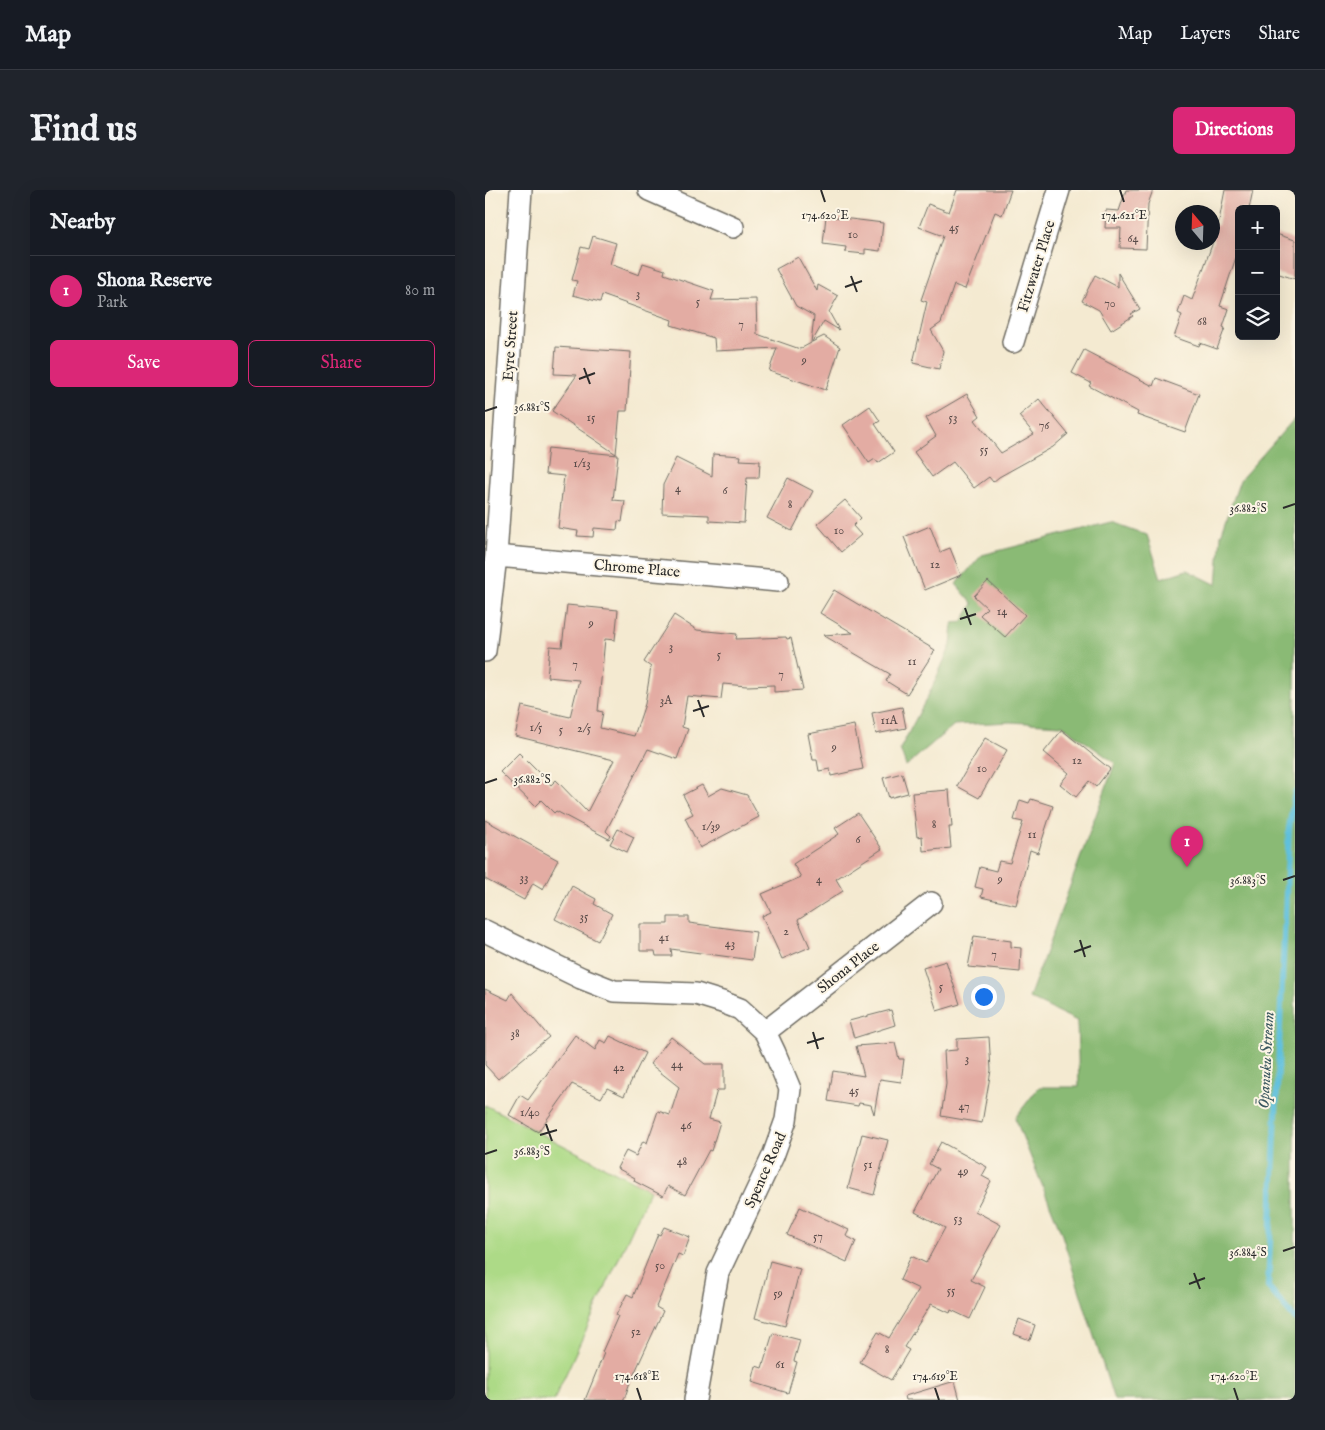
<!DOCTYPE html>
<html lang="en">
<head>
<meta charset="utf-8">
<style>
	:root { --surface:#171b24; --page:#20242c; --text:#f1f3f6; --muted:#9ea1a6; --line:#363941; --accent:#db2777 }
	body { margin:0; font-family:"IM FELL English",serif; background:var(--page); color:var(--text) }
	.controls { position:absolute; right:15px; top:15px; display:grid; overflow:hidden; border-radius:8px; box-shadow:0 5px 20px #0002 }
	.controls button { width:45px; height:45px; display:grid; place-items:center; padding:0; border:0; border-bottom:1px solid var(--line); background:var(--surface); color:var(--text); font:25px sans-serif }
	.compass { position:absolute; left:690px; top:15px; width:45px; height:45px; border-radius:50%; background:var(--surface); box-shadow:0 5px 20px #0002; rotate:341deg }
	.you { position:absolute; left:498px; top:806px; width:18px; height:18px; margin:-12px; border:4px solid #fff; border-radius:50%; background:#1a73e8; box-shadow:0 0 0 8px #1a73e833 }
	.badge { display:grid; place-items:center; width:32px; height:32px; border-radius:50%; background:var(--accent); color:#fff; font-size:16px; font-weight:700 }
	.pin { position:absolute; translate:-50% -41px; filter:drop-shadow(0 1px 2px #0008) }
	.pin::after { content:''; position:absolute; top:26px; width:18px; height:15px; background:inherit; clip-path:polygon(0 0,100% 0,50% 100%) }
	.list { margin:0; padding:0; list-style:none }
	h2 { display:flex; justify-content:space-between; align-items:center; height:65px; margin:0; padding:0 20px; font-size:21px }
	h2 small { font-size:16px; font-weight:400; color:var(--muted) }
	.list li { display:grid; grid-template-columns:32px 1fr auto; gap:15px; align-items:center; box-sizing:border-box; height:70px; padding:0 20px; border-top:1px solid var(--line) }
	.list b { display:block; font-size:19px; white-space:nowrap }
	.list p { margin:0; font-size:16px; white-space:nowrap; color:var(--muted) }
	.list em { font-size:16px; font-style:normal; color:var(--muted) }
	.actions { display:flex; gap:10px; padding:15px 20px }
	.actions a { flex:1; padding:11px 0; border:1px solid var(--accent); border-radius:8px; text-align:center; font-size:18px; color:var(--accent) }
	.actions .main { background:var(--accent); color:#fff }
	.icon { flex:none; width:28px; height:28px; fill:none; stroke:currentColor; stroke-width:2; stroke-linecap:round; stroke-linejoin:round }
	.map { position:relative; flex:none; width:810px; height:1210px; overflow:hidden; border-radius:8px }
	header { display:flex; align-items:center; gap:30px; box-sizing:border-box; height:70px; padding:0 25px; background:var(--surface); border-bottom:1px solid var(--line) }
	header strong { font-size:24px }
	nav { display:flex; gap:28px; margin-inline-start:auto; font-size:18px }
	.intro { display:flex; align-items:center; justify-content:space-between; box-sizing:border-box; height:120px; padding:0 30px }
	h1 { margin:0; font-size:35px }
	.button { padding:12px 22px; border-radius:8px; background:var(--accent); color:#fff; font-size:18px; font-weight:700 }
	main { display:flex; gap:30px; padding:0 30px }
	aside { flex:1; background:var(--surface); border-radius:8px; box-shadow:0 5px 20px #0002 }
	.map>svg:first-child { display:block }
	.green { fill:#adda87; stroke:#6c8259 }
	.forest { fill:#8aba74; stroke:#5a7250 }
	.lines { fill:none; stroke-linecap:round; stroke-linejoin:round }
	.stream { stroke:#5fc0dd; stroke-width:6 }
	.building { fill:#e3aca3 }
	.street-casing { stroke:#716e65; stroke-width:24 }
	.street { stroke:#fff; stroke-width:21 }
	.ticks { fill:none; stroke:#2b2b2b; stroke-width:2 }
	.labels { text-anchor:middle; stroke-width:4; stroke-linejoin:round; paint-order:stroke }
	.number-label { font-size:12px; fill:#594b49 }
	.street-label { font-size:15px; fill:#2b2b2b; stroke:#fcf5e5 }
	.water-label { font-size:16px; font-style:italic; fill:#3b5860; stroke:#fcf5e5 }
	.ticks-label { font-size:12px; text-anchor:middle; fill:#2b2b2b; stroke:#fcf5e5; stroke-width:4; stroke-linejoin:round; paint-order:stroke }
</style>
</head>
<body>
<header>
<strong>Map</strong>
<nav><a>Map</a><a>Layers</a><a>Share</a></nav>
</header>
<div class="intro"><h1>Find us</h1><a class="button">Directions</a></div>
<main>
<aside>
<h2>Nearby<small></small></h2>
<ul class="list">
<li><span class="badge">1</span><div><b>Shona Reserve</b><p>Park</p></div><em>80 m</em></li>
</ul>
<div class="actions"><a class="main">Save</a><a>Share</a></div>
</aside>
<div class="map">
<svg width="810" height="1210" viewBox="0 0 810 1210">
	<rect width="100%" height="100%" fill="#fcf5e5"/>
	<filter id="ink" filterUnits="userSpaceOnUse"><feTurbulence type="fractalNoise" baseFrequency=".02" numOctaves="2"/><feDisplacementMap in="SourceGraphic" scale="10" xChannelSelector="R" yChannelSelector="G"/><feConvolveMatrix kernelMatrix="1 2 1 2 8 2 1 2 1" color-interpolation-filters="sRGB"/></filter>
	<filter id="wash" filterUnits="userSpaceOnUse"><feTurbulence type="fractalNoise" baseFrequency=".0096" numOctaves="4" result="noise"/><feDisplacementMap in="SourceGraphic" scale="20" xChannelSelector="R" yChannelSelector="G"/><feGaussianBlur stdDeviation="1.12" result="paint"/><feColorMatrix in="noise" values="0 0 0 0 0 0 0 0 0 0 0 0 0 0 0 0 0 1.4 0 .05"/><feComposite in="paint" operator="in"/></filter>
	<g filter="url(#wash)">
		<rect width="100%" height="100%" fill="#f4ead1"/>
		<!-- green -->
		<path class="green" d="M0,915l165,85 -96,210h-69z"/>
		<!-- forest -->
		<path class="forest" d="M810,228v982h-181l-53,-168 -46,-114 24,-31h40l-2,-66 -48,-23 86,-235 -53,-38 -52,-3 -56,3 -48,41 -6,-17 30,-57 21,-47 2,-22 9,-1 11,-18 -17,-20 26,-29 129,-33 36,13 14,43 26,-8 30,15 4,-50 19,-55z"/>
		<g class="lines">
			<!-- stream -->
			<path class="stream" d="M810,602l-6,36 -21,459 27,32"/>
		</g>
		<g id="blocks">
			<!-- building -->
			<path class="building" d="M472,0h54l-9,25 -7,-3 -30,77 -11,-4 -13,38 -10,7 12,21 -4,18 -26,-6 14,-61 -6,-2 22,-64 -24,-9 9,-23 21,8z
				M641,0h27l-5,14 -2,45 -26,-1 1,-20h-16l1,-18 13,1z
				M740,0h28l-4,19h-10v39l-19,58 9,3 -6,18 2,1 -8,21 -17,-6 -1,3 -25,-9 8,-22 -4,-2 6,-17 8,4 21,-58v-18l5,2z
				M341,26l57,7 -3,28 -15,-2v5l-20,-2 1,-5 -23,-3z
				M791,44l19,6v39l-19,-6z
				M108,46l23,7 -6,21 29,11 4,-12 22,7 -1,4 50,17 -3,9 45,-1 1,35 43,15 11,-6 3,-27 -18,-10 -20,-37 22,-12 19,34 1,-6 20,11 -9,16 10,18 -15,-9 -12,21 12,-6 16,11 -14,43 -57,-19 8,-23 -62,3 -1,-13 -43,-13 1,-5 -70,-25 -2,7 -27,-7 4,-14 -5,-1 9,-33 8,2z
				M633,83l22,36 -9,5 2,2 -22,14 -12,-20 -17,-9 13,-26 23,12z
				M71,157l75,5 -4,59h-7l-4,43 -64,-43 25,-36 -23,-1z
				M599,160l69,36 3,-8 43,16 -14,38 -48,-17 1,-3 -49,-26 2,-3 -19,-10z
				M482,204l13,22 -5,4 26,33 33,-19 -15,-18 20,-17 29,35 -15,13 -54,30 -6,5 -4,-5 -15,11 -21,-26 -21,15 -18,-25 22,-16 -10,-18z
				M385,216l10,15 -5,3 19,28 -16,11 -3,-4 -6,4 -26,-38z
				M63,258l70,7 -5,45 12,1 -3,21 -4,-1 -1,9 -23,-2 -1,9 -16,-1 1,-5 -20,-3 6,-52 -19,-2z
				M228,264l28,2 -1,4 20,1 -1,17h-12l-3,45 -35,-2v-6l-47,-2 1,-28 13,-27 36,18z
				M303,288l25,13 -21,40 -25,-13z
				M360,310l16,18 -8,8 8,9 -20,17 -24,-28z
				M445,336l10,26 10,-4 11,27 -36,15 -21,-53z
				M503,391l37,34 -20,22 -25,-22 7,-7 -13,-12z
				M349,400l101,60 -28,44 -21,-13 4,-7 -67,-39 30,-2 -33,-20z
				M82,415l51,5 -3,30 -10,-1 -7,72 5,1 -3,16 34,8 11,-32 6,-37 -7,-5 30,-47 23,15 40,4 -1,5 50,-2 1,2 4,-1 12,52 -29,2v-7l-27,1 -24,-2 -2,15 -34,-3 -5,31 6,2 -11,30 -29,-10 -42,82 5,5 -2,3 -53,-28 -2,2 -13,-13 -6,6 -35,-34 19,-19 32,32 5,-5 31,32 27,-52 -99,-24 7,-30 48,11 9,-37 -32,-3 3,-31 12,1z
				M417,517l4,21 -30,6 -4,-21z
				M369,535l9,44 -32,7 -1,-7 -11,2 -2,-11h-4l-5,-26z
				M577,540l48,39 -14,18 -7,-6 -13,16 -16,-13 9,-11 -25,-21z
				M500,548l22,12 -28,48 -22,-12z
				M417,583l6,20 -19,5 -6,-20z
				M217,595l6,11 14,-8 25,7 12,22 -59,31 -15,-30 8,-4 -10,-19z
				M464,600l3,37h-3l2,21 -28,3 -1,-15 -5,1 -5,-44z
				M546,609l22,7 -15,47 -8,-3 -14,55 -35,-8 2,-8 -8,-2 5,-20 16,4 3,-10 11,2 13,-41 -9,-2 6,-20 9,3z
				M373,623l24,36 -46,30 7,12 -45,29 12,27 -28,12 -20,-43 9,-4 -9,-18 39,-17 -8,-13 46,-30 -4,-6z
				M0,630l73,40 -15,29 -10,-6 -9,17 -39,-21z
				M133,639l16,8 -7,15 -17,-8z
				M87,696l24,13 -2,5 18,10 -14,27 -43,-22z
				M183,727h21v6l67,9 -4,28 -81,-11 1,7h-16l-1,-5h-15v-27h28z
				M489,746l37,5v6l10,1 -1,24 -52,-5z
				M461,771l14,43 -23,7 -14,-43z
				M0,799l23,11 4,-7 37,44 -51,42 -13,-14z
				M406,820l4,15 -41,13 -5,-17z
				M90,845l20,15 5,-10 6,3 4,-7 35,17 -21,43 -17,-8 -6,10 -29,-14 -34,48 -29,-17 11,-20 8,5z
				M186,847l34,27h19v26h-7l-8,29 11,3 -9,29 -2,-1 -24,45 -17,-9 -5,10 -29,-15 1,-3 -18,-10 9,-17 10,5 7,-15 4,2 11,-32 12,4 9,-28 -29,-23z
				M504,847l2,33 -9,53 -41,-7 5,-32 -2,-33 13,-1v-11z
				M410,853l4,16h5l-3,23 -21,-3 -6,35 -3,-9 -12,-2 -1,3 -30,-5 5,-30 31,5 -8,-30z
				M377,944l26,6 -14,55 -26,-7z
				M456,952l46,25 -5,9 9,5 -16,30 26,14 -30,55 14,7 -15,32 -19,-9 -1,3 -19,-9 -27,43 5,3 -18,30 -31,-18 18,-30 11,6 30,-49 -19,-9 11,-24 15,7 19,-35 -30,-16 23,-43 -9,-5z
				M315,1017l49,23 -3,6 10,5 -9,21 -60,-27z
				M179,1037l26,10 -7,19 -5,-2 -22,53 7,4 -34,74 -5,15h-39l19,-47 -2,-1 16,-36 -2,-1 11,-21 6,3 25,-63 2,1z
				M285,1071l30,8 -15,57 -30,-8z
				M534,1129l16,6 -5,15 -16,-6z
				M288,1143l27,7 -6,21 3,1 -9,31 -36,-11 4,-16 6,2z
				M470,1191l5,19h-54l-1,-4z"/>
		</g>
	</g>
	<g filter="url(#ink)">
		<use href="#blocks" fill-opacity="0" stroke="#716e65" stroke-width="1"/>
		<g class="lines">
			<!-- street casing -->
			<g class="street-casing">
				<path id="street" d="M164,0l84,37
					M528,152l46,-152
					M11,366l282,25
					M0,461l11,-95 25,-366
					M0,741l96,47 33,13 82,3 26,8 18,7 25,23 10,21 15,36 -4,31 -13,36 -55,117 -23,127
					M280,842l166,-129"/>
			</g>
			<!-- street -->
			<use href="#street" class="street"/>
		</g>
	</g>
	<!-- ticks -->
	<path class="ticks" d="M336,0l4,12M635,0l4,12M366,86l6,16M360,97l17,-6M99,178l6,16M94,189l16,-6M0,221l12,-4M798,318l12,-4M480,418l6,17M475,429l16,-5M213,510l6,17M208,521l16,-5M0,593l12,-4M798,690l12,-4M595,750l5,17M589,762l17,-6M328,842l5,17M322,853l17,-5M61,934l6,17M55,945l17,-5M0,964l12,-4M798,1061l12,-4M709,1083l6,16M704,1094l16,-6M152,1198l4,12M450,1198l4,12M749,1198l4,12"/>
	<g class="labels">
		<!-- number labels -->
		<g class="number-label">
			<text x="469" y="41">45</text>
			<text x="368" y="48">10</text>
			<text x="648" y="52">64</text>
			<text x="153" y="107">3</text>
			<text x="213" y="115">5</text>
			<text x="625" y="117">70</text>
			<text x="717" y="135">68</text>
			<text x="256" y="138">7</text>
			<text x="319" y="174">9</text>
			<text x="106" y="231">15</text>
			<text x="468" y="231">53</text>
			<text x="559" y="239">76</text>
			<text x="499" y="263">55</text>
			<text x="97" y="277">1/13</text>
			<text x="193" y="302">4</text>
			<text x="240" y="304">6</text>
			<text x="305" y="318">8</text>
			<text x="354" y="344">10</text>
			<text x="450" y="378">12</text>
			<text x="517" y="425">14</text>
			<text x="106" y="437">9</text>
			<text x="186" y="460">3</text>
			<text x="234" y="468">5</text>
			<text x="427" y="475">11</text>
			<text x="90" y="478">7</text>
			<text x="296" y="488">7</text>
			<text x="181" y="514">3A</text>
			<text x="404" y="534">11A</text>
			<text x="51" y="541">1/5</text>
			<text x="99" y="542">2/5</text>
			<text x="76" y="543">5</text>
			<text x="349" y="561">9</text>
			<text x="592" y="574">12</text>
			<text x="497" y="582">10</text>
			<text x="449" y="638">8</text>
			<text x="226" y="640">1/39</text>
			<text x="547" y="648">11</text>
			<text x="373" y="653">6</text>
			<text x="39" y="691">33</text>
			<text x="334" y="693">4</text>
			<text x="515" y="693">9</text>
			<text x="99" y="730">35</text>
			<text x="301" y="745">2</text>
			<text x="179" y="751">41</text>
			<text x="245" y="757">43</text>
			<text x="509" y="768">7</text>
			<text x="456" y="800">5</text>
			<text x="30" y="847">38</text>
			<text x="482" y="872">3</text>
			<text x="192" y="878">44</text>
			<text x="134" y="881">42</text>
			<text x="369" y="904">45</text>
			<text x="479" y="920">47</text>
			<text x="45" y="926">1/40</text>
			<text x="201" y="939">46</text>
			<text x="197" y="975">48</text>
			<text x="383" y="978">51</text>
			<text x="478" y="985">49</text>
			<text x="473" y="1032">53</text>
			<text x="333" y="1050">57</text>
			<text x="175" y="1079">50</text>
			<text x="466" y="1104">55</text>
			<text x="293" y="1107">59</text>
			<text x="151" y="1145">52</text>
			<text x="402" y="1163">8</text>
			<text x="295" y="1178">61</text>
		</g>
		<!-- street labels -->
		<g class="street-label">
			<text transform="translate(551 76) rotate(-73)" y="5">Fitzwater Place</text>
			<text transform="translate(25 156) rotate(-86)" y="5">Eyre Street</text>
			<text transform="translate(152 378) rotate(5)" y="5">Chrome Place</text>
			<text transform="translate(363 777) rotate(-38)" y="5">Shona Place</text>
			<text transform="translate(280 980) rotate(-66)" y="5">Spence Road</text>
		</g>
		<!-- water labels -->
		<g class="water-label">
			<text transform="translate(780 870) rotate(-87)" y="6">Ōpanuku Stream</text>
		</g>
	</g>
	<g class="ticks-label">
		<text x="639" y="29">174.621°E</text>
		<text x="340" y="29">174.620°E</text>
		<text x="47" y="221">36.881°S</text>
		<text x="763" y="322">36.882°S</text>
		<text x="47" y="593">36.882°S</text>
		<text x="763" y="694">36.883°S</text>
		<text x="47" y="965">36.883°S</text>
		<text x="763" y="1066">36.884°S</text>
		<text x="152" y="1190">174.618°E</text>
		<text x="450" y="1190">174.619°E</text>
		<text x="749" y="1190">174.620°E</text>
	</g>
</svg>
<div class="controls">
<button>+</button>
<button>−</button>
<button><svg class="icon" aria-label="layers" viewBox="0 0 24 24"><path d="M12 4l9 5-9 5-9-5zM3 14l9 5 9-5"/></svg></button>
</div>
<svg class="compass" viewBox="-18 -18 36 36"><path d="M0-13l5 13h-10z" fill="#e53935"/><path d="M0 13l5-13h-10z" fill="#9ea1a6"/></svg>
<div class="you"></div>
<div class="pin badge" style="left:702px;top:677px">1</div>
</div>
</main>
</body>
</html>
